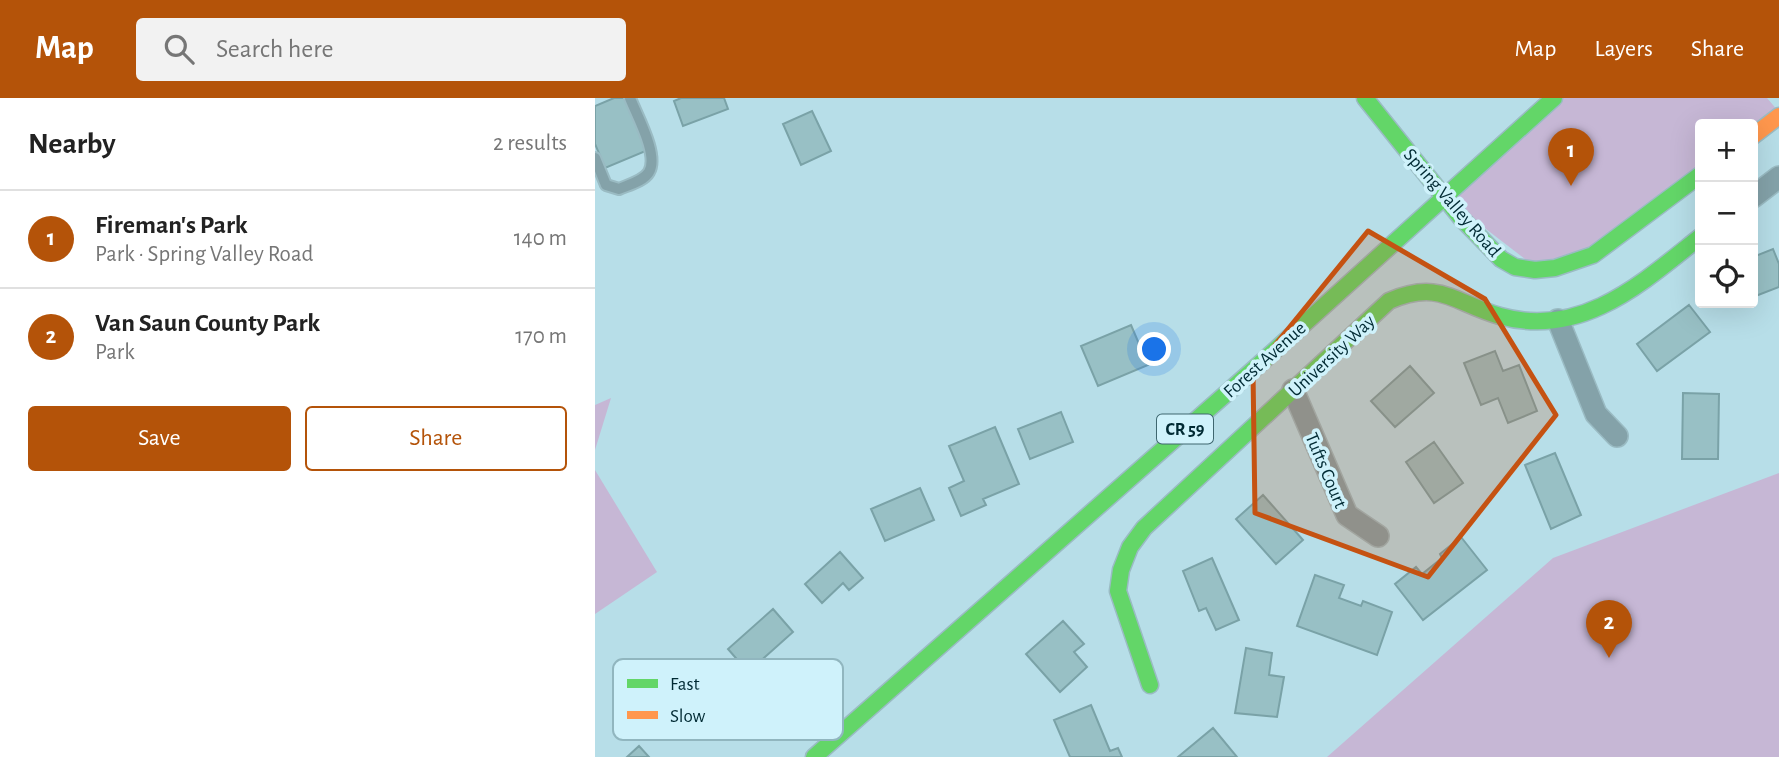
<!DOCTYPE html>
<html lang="en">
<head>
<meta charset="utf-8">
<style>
	:root { --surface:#fff; --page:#f2f2f2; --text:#222; --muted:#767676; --line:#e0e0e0; --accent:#b45309 }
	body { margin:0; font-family:"Alegreya Sans",sans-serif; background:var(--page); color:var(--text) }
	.controls { position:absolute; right:21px; top:21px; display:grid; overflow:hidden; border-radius:7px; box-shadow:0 7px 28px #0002 }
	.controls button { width:63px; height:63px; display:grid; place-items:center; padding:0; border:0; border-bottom:2px solid var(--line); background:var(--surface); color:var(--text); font:35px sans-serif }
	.you { position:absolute; left:560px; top:252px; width:24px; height:24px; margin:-18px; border:5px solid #fff; border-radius:50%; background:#1a73e8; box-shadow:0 0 0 10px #1a73e833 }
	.badge { display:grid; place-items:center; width:46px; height:46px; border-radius:50%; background:var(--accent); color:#fff; font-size:23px; font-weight:700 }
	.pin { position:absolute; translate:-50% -58px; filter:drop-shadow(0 2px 4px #0008) }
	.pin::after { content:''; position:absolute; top:37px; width:24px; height:21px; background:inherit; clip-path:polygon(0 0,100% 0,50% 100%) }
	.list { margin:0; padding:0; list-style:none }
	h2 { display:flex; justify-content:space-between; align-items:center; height:91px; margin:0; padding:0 28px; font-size:30px }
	h2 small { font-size:23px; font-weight:400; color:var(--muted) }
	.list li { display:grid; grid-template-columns:46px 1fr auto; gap:21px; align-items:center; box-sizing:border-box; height:98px; padding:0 28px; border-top:2px solid var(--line) }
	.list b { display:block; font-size:26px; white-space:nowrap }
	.list p { margin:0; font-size:23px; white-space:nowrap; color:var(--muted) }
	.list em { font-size:23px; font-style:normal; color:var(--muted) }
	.actions { display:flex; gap:14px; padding:21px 28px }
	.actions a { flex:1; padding:16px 0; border:2px solid var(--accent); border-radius:7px; text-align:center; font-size:24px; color:var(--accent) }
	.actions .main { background:var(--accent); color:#fff }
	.icon { flex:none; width:38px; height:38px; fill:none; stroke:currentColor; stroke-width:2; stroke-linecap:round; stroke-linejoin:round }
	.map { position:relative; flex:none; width:1184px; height:659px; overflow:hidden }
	header { display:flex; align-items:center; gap:42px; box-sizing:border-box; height:98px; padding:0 35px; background:var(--accent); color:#fff }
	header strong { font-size:33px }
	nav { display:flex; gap:38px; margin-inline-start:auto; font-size:24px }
	.search { width:490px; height:63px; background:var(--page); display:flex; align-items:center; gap:18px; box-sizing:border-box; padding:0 24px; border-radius:7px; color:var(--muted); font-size:26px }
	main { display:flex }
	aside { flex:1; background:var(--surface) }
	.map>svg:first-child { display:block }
	.green { fill:#c6b7d5 }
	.building { fill:#98c0c5; stroke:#7aa2a7; stroke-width:2 }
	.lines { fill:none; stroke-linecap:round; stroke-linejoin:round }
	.lane-casing { stroke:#9abbc3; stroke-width:14 }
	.street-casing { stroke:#9abbc3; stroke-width:24 }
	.fast-casing { stroke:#9abbc3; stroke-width:19 }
	.slow-casing { stroke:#9abbc3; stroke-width:19 }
	.lane { stroke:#84a2a9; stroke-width:10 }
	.street { stroke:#84a2a9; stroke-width:21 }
	.fast { stroke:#63d668; stroke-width:16 }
	.slow { stroke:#ff974d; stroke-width:16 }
	.marked { fill:#c55212; fill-opacity:0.2; stroke:#c55212; stroke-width:5; stroke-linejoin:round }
	.labels { text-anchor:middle; stroke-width:7; stroke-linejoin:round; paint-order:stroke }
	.shield { fill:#cff2fb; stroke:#3e666f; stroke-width:2 }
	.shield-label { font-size:18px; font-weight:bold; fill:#002a33 }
	.street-label { font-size:19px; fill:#002a33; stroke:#cff2fb }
	.key { fill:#cff2fb; stroke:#91b6bf; stroke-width:2 }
	.key-label { font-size:19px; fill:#002a33 }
</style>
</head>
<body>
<header>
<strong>Map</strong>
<div class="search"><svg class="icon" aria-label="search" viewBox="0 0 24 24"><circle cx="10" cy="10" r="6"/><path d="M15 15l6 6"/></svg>Search here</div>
<nav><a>Map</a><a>Layers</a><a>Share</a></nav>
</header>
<main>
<aside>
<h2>Nearby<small>2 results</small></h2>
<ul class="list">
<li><span class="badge">1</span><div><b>Fireman's Park</b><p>Park · Spring Valley Road</p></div><em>140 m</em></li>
<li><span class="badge">2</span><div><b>Van Saun County Park</b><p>Park</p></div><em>170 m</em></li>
</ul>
<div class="actions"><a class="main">Save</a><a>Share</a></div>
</aside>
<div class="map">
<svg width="1184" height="659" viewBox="0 0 1184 659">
	<rect width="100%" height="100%" fill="#b7dee8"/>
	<!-- green -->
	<path class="green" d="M959,0h213l12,14 -26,12h-53v51l-107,80 -55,14 -95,-73z
		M16,300l-16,52v-45z
		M0,372l62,102 -62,42z
		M1184,375v284h-452l226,-199z"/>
	<!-- building -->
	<path class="building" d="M19,0h11l23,52 -43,18 -10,-24v-38z
		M86,0h43l4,11 -45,17 -9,-25z
		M217,13l19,40 -30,14 -18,-41z
		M1178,151l6,15v23l-26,10v-40z
		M1094,207l21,27 -53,39 -20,-27z
		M536,227l17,40 -50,21 -17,-40z
		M900,253l8,20 16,-6 18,46 -29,12 -10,-25 -17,7 -17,-42z
		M815,268l24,27 -39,34 -24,-26z
		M1088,295l36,1 -1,65h-36z
		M466,314l12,30 -43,17 -12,-30z
		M400,329l24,57 -36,15 3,6 -25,11 -12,-28 15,-7 -15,-35z
		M839,344l29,41 -29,20 -28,-41z
		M960,355l26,62 -30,14 -26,-64z
		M325,390l14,32 -49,21 -14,-32z
		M668,397l40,45 -27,24 -40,-45z
		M866,439l26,33 -64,50 -28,-36 21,-17 6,7 20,-16 -2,-4z
		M245,454l23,26 -14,12 -6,-7 -21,20 -17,-19z
		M617,460l27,62 -23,10 -10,-22 -7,3 -16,-40z
		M720,477l29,10 -5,13 22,8 2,-5 29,11 -15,43 -80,-29z
		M178,511l20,23 -45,40 -20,-23z
		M468,523l21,23 -10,8 13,15 -27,25 -34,-38z
		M651,550l26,5 -3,22 15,2 -7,40 -42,-4z
		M496,607l19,46 8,-3 4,9h-52l-16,-37z
		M618,630l24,29h-59z
		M44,648l10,11h-22z"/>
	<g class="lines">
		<!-- lane casing -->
		<g class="lane-casing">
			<path id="lane" d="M0,60l11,27 13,4c9,-4 25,-8 30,-17 10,-17 -12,-56 -19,-74"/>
		</g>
		<!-- street casing -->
		<g class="street-casing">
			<path id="street" d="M1158,99l26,-20
				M963,222l38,94 21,22
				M698,292l54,125 31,21"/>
		</g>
		<!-- fast casing -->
		<g class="fast-casing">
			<path id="fast" d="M770,0l96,120 40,41 14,8 20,3 20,-2 38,-13 107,-80
				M555,587l-32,-94 3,-21 9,-23 14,-19 245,-227c51,-22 65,2 111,15 81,23 142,-33 200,-79
				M219,659l448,-395 292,-264"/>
		</g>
		<!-- slow casing -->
		<g class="slow-casing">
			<path id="slow" d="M1158,38l26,-20"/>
		</g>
		<!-- lane -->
		<use href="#lane" class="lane"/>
		<!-- street -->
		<use href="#street" class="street"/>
		<!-- fast -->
		<use href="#fast" class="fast"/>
		<!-- slow -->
		<use href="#slow" class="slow"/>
	</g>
	<!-- marked area -->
	<path class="marked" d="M773,133l117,68 71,116 -128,162 -173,-64 -2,-141z"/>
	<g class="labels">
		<!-- shield labels -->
		<rect class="shield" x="562" y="316.5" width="56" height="29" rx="5"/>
		<g class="shield-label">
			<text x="590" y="337">CR 59</text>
		</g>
		<!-- street labels -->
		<g class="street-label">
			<text transform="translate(858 104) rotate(49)" y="7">Spring Valley Road</text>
			<text transform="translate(736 257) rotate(-43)" y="7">University Way</text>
			<text transform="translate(669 261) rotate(-42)" y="7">Forest Avenue</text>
			<text transform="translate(732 372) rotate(67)" y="7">Tufts Court</text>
		</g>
	</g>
	<!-- legend -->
	<rect x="18" y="561" width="230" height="81" rx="10" class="key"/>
	<rect x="32" y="581" width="31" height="9" fill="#63d668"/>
	<rect x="32" y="613" width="31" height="8" fill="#ff974d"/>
	<g class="key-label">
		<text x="75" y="592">Fast</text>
		<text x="75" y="624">Slow</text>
	</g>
</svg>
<div class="controls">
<button>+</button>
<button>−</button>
<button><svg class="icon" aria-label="locate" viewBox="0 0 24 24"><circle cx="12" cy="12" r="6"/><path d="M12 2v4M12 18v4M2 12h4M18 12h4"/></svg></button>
</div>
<div class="you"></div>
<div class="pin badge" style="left:976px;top:88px">1</div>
<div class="pin badge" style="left:1014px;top:560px">2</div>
</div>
</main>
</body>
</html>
